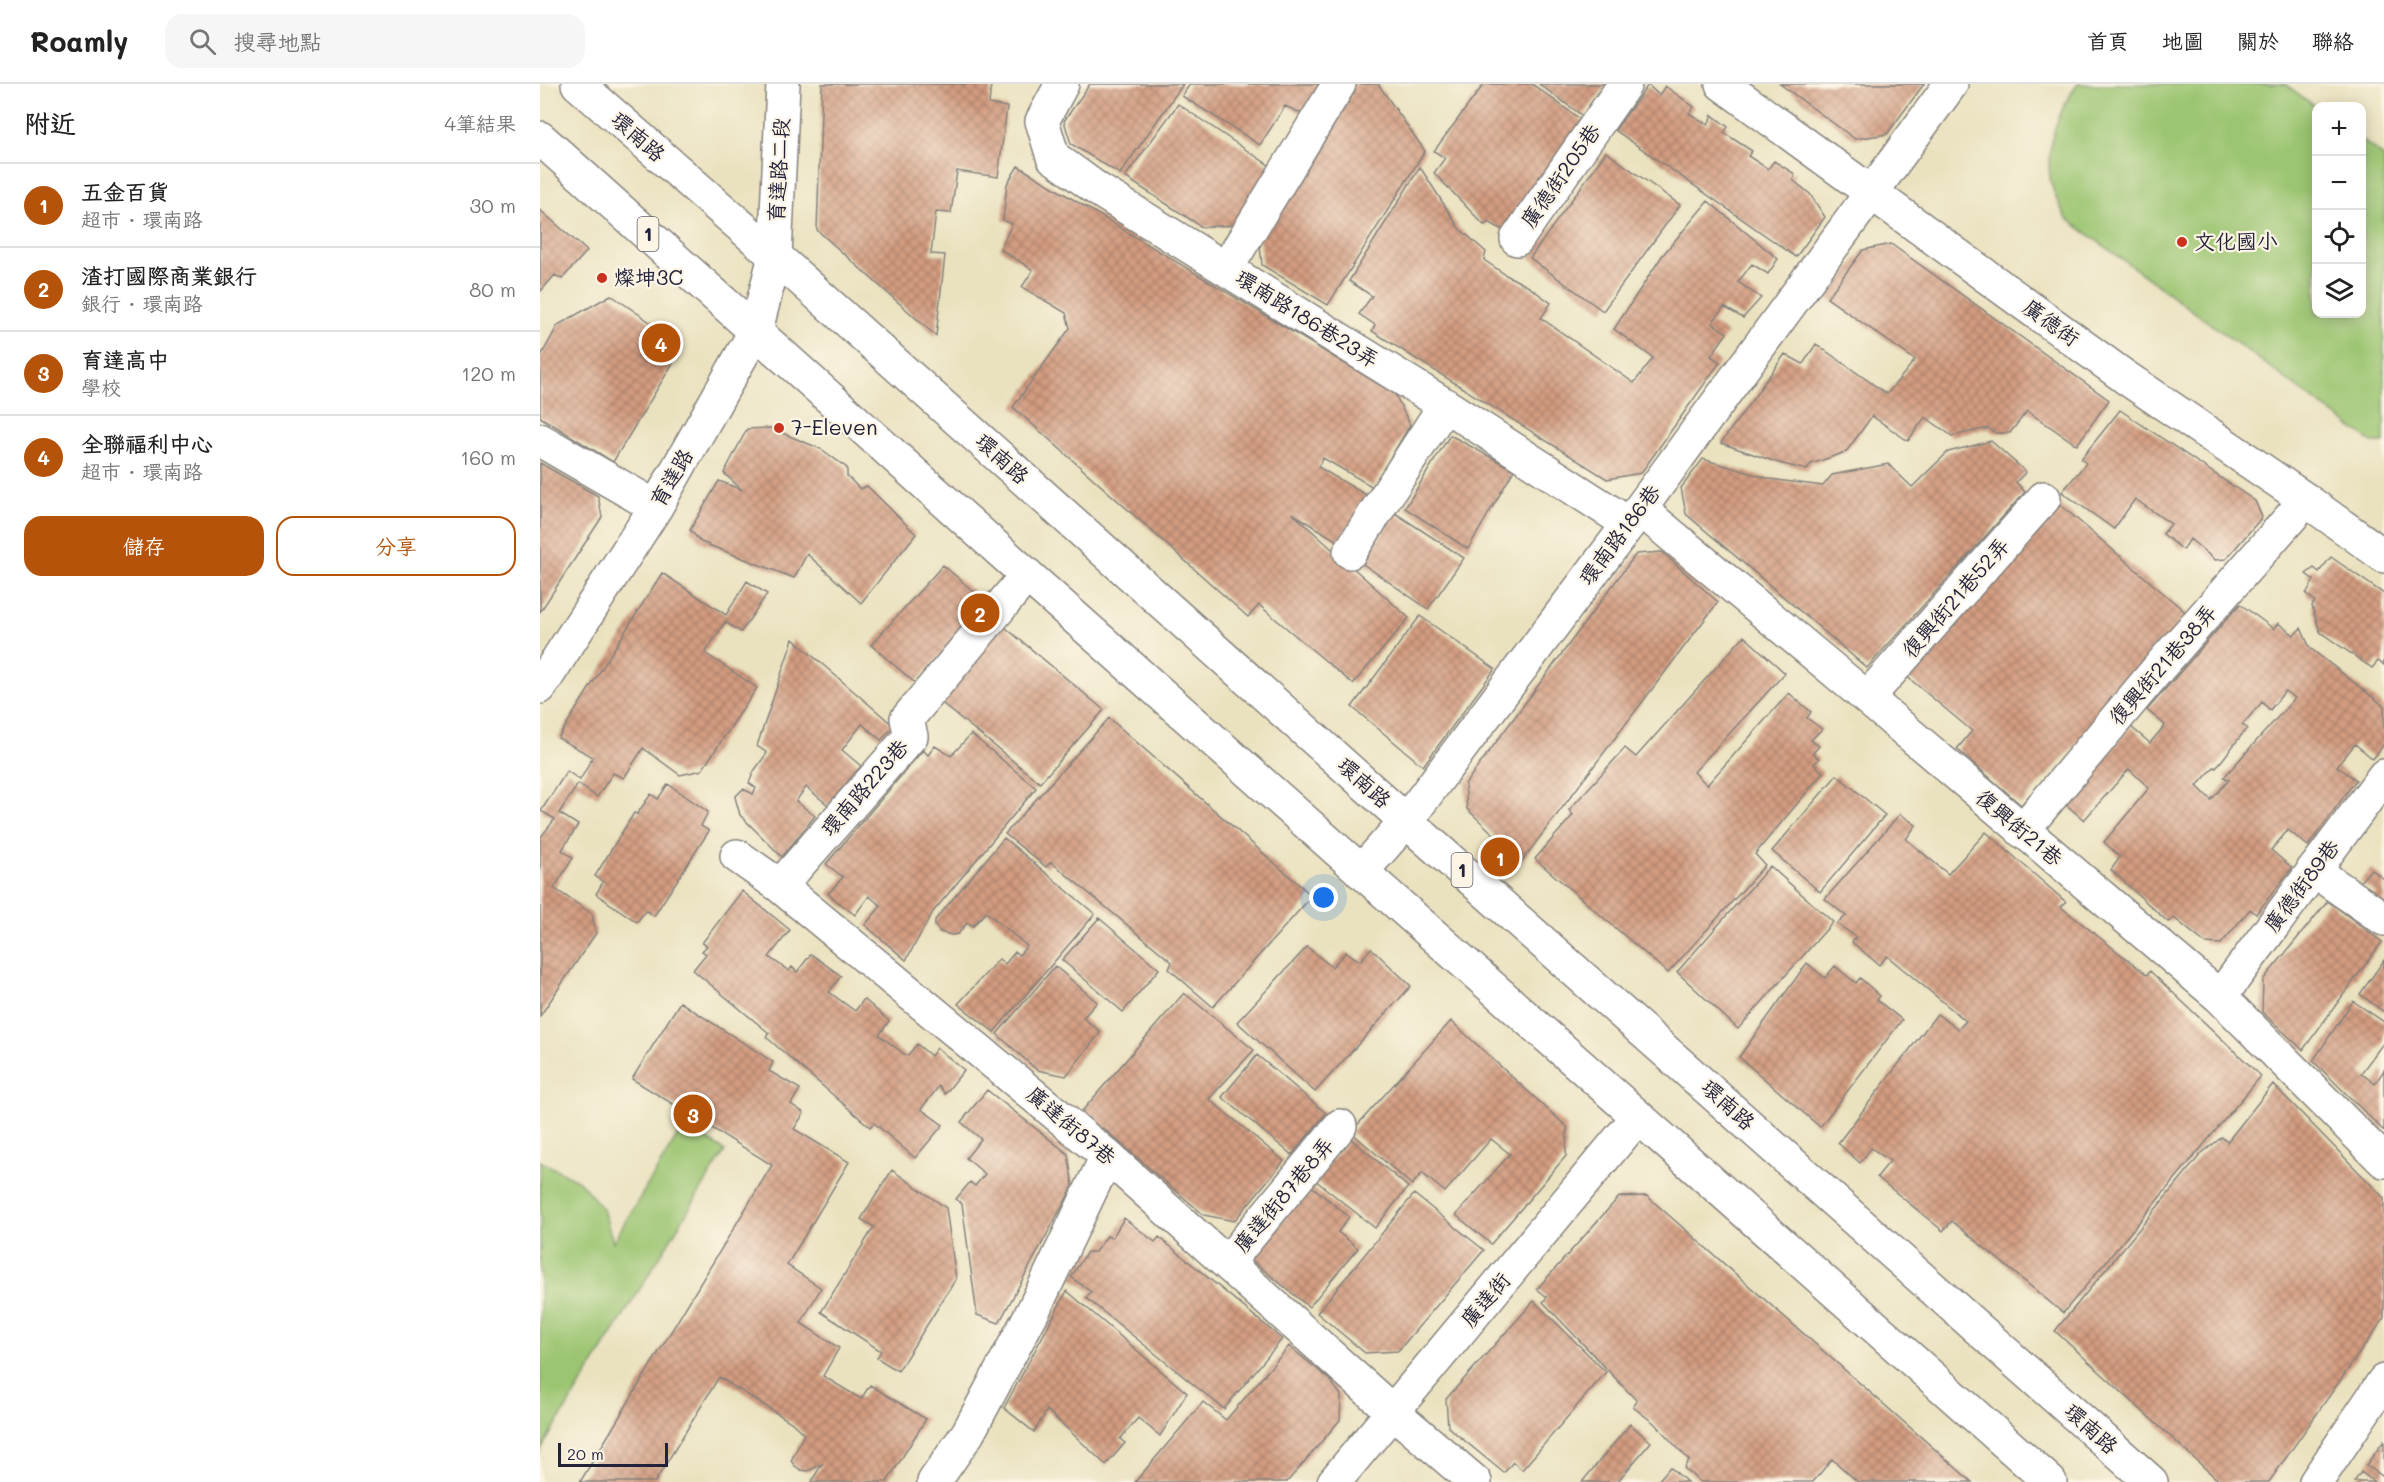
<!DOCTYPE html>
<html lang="zh-TW">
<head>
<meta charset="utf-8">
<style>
	:root { --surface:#fff; --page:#f6f6f6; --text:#222; --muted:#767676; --line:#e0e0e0; --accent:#b45309 }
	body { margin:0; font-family:Mali,"LXGW WenKai TC",sans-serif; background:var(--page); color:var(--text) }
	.controls { position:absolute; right:18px; top:18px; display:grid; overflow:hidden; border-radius:12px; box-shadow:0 3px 15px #0003 }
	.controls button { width:54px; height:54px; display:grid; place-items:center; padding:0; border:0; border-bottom:2px solid var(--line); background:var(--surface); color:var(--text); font:30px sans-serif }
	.scale { position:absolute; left:18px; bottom:15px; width:110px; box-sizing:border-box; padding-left:6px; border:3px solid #22223b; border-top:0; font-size:16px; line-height:21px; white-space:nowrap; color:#22223b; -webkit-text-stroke:4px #fcf5e5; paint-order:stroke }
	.you { position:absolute; left:784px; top:814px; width:21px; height:21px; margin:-15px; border:4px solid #fff; border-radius:50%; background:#1a73e8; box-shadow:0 0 0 9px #1a73e833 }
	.badge { display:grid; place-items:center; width:39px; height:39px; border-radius:50%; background:var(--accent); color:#fff; font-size:20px; font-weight:700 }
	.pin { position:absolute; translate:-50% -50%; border:3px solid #fff; box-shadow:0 2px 6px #0006 }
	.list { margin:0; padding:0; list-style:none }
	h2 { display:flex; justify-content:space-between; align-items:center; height:78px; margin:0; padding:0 24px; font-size:26px }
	h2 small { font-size:20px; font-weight:400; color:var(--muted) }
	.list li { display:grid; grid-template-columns:39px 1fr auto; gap:18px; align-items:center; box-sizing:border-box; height:84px; padding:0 24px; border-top:2px solid var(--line) }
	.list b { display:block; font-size:22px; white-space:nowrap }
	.list p { margin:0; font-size:20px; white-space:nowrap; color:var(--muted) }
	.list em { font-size:20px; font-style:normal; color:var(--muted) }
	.actions { display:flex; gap:12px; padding:18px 24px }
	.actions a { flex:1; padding:14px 0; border:2px solid var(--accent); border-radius:18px; text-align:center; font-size:21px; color:var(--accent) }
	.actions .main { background:var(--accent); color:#fff }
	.icon { flex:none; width:33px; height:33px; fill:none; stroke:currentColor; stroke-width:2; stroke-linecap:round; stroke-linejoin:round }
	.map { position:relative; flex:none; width:1844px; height:1398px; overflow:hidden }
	header { display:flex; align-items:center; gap:36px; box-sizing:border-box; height:84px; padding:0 30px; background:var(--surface); border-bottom:2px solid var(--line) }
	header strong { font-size:28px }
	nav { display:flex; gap:33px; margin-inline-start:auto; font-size:21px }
	.search { width:420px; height:54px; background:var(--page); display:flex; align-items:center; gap:15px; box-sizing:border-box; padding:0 21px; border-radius:18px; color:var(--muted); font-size:22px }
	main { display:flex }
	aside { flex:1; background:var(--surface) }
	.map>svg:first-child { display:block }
	.pitch { fill:#9bc571; stroke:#5e7456; stroke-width:1.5 }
	.building { fill:url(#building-cross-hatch); fill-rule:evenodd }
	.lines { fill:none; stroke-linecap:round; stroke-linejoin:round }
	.minor-casing { stroke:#86827d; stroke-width:36 }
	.major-casing { stroke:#86827d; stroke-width:36 }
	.minor { stroke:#fff; stroke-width:33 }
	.major { stroke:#fff; stroke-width:33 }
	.poi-dot { fill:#c8321e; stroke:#fcf5e5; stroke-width:2 }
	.labels { text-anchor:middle; stroke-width:4.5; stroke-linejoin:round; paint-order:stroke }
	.shield { fill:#fcf5e5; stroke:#63616e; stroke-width:1.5 }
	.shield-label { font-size:20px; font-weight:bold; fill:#22223b }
	.street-label { font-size:21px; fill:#22223b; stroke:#fcf5e5 }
	.poi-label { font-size:21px; fill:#22223b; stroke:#fcf5e5; text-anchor:start }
</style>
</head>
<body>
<header>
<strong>Roamly</strong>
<div class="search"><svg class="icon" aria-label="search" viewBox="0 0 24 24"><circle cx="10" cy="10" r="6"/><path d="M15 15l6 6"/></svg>搜尋地點</div>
<nav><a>首頁</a><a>地圖</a><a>關於</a><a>聯絡</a></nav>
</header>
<main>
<aside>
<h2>附近<small>4筆結果</small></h2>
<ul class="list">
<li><span class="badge">1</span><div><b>五金百貨</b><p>超市 · 環南路</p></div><em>30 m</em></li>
<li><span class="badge">2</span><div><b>渣打國際商業銀行</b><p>銀行 · 環南路</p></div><em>80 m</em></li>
<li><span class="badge">3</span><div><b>育達高中</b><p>學校</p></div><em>120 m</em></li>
<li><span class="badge">4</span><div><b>全聯福利中心</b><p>超市 · 環南路</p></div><em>160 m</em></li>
</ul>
<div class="actions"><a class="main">儲存</a><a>分享</a></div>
</aside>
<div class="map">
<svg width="1844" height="1398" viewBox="0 0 1844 1398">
	<defs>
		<pattern id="building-cross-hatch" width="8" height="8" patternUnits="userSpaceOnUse" patternTransform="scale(1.5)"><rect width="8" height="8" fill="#d39c80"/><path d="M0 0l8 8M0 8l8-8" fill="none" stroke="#ab7f6a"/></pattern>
	</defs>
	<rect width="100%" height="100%" fill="#fcf5e5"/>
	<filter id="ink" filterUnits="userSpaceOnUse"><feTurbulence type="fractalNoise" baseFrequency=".0167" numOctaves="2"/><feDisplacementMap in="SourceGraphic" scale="12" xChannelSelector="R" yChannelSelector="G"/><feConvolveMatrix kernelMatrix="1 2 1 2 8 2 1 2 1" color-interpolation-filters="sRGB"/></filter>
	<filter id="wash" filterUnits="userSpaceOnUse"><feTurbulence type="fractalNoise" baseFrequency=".008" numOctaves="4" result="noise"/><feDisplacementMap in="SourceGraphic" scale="24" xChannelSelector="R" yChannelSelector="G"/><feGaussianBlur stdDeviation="1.35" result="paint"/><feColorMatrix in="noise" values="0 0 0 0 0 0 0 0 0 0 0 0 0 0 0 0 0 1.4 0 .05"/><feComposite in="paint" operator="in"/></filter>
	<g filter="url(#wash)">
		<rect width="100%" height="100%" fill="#eae2bf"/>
		<!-- pitch -->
		<path class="pitch" d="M1538,0h207l31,23v207h46v-174l22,17v286h-11l-307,-225c-6,-12 -14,-26 -16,-40 -4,-32 8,-69 28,-94z
			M144,1041l41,26 -185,300v-290l39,20 24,28 10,33z"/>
		<g id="blocks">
			<!-- building -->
			<path class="building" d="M282,0h169l-2,20 18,3 -9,70 -41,-6 -6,42 -15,-1 -5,42 14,1 -9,81 -119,-106z
				M550,0h93l-63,90 -49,-30 -7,-23z
				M650,0h140l-23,32 -22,-10 -25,39 -78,-49z
				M815,0h23l47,67 -97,154 -66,-40 -3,-29z
				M944,0h48l52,38 -80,109 -15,-9 -5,3 -50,-52 11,-15 -11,-7z
				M999,0h68l-24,32z
				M1240,0h144l-37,50 -32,5z
				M1108,1l11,10 6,-9 29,21 -5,6 19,12 4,-10 16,12 -4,6 28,18 -4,5 20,13 6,-8 21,13 -2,6 17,14 15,23 -29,40 -181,-127z
				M638,20l98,66 -40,55 -34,2 -77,-50z
				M1066,68l74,53 -77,106 -73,-53z
				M478,82l377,228 15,31 -37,62 -50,-29 -5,9 50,29 -29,46 -47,-29 117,105 -56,66 -94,-79 -11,12 -235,-210 57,-79 -4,-15 -44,-26 11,-17 -33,-21 12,-25 -9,-4 4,-36z
				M880,83l39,61 27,24 -2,8 22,15 23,12 22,16 -10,15 93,65 19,-25 -39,-29 48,-73 46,-55 70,58 -10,15 -16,-10 -14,18 23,16 -18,20 -19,-11 -12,16 15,10 -16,23 9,6 -79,111 -34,6 -235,-148 3,-6 -16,-11 13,-18 -23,-15z
				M0,126l47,41 -25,28 -7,-4 -15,17z
				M1351,160l218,156 -32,45 -50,-34 -17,22h-15l-7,-5 -36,8 -27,-19 -17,24 -36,-25 -26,36 -35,12 -4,6 -28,-7 -58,-20 64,-89 18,10 13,-20 71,50 28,-34 -88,-62 36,-48z
				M71,211l59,41 3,27 -60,99 -73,-45v-59l18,-33z
				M1580,326l135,91 7,16 -36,42 -11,1 -25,-21 -7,11 -20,-16 8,-10 -36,-25 -21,30 -52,-37 24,-29 -5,-4z
				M230,344l51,21 26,19v8l13,13 7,-3 49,48 -55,69 -54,-49 -13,24 -93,-36 -11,-12 29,-49 23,9 -18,-17 23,-44z
				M910,351l64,35 -46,79 -63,-41z
				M1451,357l35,31 -10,10 9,10 -158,176 -181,-154 -5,-26 22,-29 67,20 53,7 9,-11 56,-11 24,23 36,-35z
				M0,379l58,33 4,21 -62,95z
				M1517,418l133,114 -169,189 -64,-56 15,-18 -67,-56z
				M855,429l69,45 -36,51 -65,-45z
				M1122,468l56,50 -196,259 -55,-52 -2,-25 171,-230z
				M1791,473l53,37v71l-6,-4 -6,7 -52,-36 -8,-26 3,-5 -9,-7 8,-14 -8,-6 8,-6 5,4z
				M403,481l44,38 -72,80 -44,-38z
				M122,489l64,42 21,-34 20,13 -26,38 -16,-10 -20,31 52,35 -55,82 -22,5 -37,-27 -19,30 -11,-5 -16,24 -19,-13 -19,29 19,12 -16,25 11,8 -19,30 38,26 4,19 -56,83v-178l15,-19 -14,-8 26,-40 13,9 13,-23 -35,-19z
				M1700,520l34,25 4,-6 16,12 7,-7 9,20 74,58v38l-11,15 -18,-15 -18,22 19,14 -48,66 -20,-16 -17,20 21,18 -36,46 -6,-5 -29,35 -16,-1 -31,-25 -6,4 -57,-52 9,-13 -16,-15 45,-54 -20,-19 -45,51 -20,-17 67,-76 19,16 15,-18 -18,-15zM1745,607l10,7 -71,79 5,3 -18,20 -14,-14 17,-19 2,1 31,-40 -5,-3 20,-23 8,8z
				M880,532l75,53 -72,97 -71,-59z
				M460,539l104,87 -64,73 -103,-84z
				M1204,552l41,37 -91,99 13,13 82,-92 22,19 -4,6 15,11 -11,11 8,6 -6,7 6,6 -5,5 9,9 -68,81 10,11 -97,108 -133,-114 38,-44 -4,-5 56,-62 11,9z
				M253,555l101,87 -13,14 -19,-16 -20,26 19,16 -33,39 -22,-18 -10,14 19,15 -33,41 -42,-42 -5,-18 8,-8 10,5 3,-6 -7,-5 5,-12 13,-18 -10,-7z
				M569,634l203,178 -99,111 -44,-38 3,-7 -121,-100 -5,5 -41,-33z
				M431,650l65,54 -103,124 -27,48 -41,-35 16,-19 -12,-10 -14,19 -27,-21 15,-17 -17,-13 97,-114 5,5 7,-9 16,10z
				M1297,691l48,40 -65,77 -48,-41z
				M128,700l40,28 -7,14 8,5 -55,85 -8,-6 -9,12 -41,-28 7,-12 -8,-6 39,-63 3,1 14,-20 7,5z
				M1360,730l16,11 -10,14 42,35 38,-42 80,70 -5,5 86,68 3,-4 111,105 -198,237 -111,-92 -9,10 -66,-54 13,-16 -19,-13 -11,15 -22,-20 99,-129 21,15 8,-8 -79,-65 -8,9 -27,-23 4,-5 -19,-13 9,-8 -21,-17z
				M464,754l91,76 -101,118 -36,-28 41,-45 6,5 10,-12 4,3 8,-9 -41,-34 -13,14 -6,-3 -9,11 -6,1 -12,-3 -5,-6v-6z
				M1230,782l63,56 -95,107 -61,-57z
				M1831,785l13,10v31l-15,-10 7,-7 -16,-11z
				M202,807l48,39 -21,27 20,14 3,-4 5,5 14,-18 30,22 -12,16 26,19 9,-12 25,22 -10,14 28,21 10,-12 14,12 6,-8 27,22 -19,24 -6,-8 -18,23 22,16 -28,33 -41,-35 -4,4 -104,-90 3,-4 -76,-63 13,-16 -4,-3 5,-5 -5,-3z
				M1788,817l54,41 -79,108 -41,-38 1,-32z
				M559,834l60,51 -36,43 -61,-52z
				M767,863l25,20 14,-15 14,9 11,-13 40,38 -96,106 -78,-70z
				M1844,876v52l-24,-18z
				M1267,879l18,15 10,-12 21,17 4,-5 20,18 -3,4 25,20 -82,107 -81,-70z
				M515,882l42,36 -14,16 18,14 -35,44 -29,-6 -40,-36z
				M644,909l70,57 -45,49 75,62 -50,60 -30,-6 -101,-87 -6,5 -20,-16z
				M1813,917l31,21v20l-23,31 14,11 9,-14v61l-71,-70z
				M140,918l93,60 -4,9 31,18 -9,15 13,9 -10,16 55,33 -62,103 34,23 -20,35 38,25 -16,28 38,23 9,-14 56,34 -39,63h-76l11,-18 -14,7 -7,-1 -6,-4 -4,-5 13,-27 -13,-12 -72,-45 -64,105h-75l192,-317 -140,-86z
				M911,937l116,106 -1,29 -75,88 -35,-29 54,-61 -19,-15 -46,53 -23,-19 -10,12 -61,-53z
				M717,971l69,58 -34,42 -70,-58z
				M1733,1000l111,114v120l-115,164h-49l-165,-151 146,-177 21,-17 5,5z
				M447,1006l81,64 5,32 -74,137 -22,-8 -15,-111 -6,-5 14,-17 5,4 10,-12 -19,-16 15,-19 -20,-17z
				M810,1054l58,49 -33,41 -60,-48z
				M352,1086l54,38 10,71 -58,92 -21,-13 4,-7 -60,-39 53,-85 -13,-8z
				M769,1100l40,33 -11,15 20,16 -49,59 -61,-50z
				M874,1110l70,56 -86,101 -33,2 -48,-40z
				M1107,1112l325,286h-114l-26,-23 -19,23h-112l-17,-14 5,-8 -35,-37 -21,-16 4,-6 -94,-99 4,-5 -10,-8 82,-92z
				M584,1134l31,24 4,-5 123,102 -58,70 -138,-111 5,-6 -20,-15 16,-25h8l12,-16 5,2z
				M527,1207l120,102 -27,43 -22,-18 -18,21 5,4 -19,22 -59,-55 -13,22 -30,-24z
				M994,1217l72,71 -84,98 -9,-8 -9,11 -56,-46 -2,-28z
				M749,1262l40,33 12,16 -1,25 -53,62h-152l68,-80 23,18z
				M1090,1340l21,18 -34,40h-35z
				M1844,1357v36l-18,-12z
				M1130,1383l17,15h-30z
				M1821,1388l13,10h-20z"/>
		</g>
	</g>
	<g filter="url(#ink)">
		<use href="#blocks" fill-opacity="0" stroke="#86827d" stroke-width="1.5"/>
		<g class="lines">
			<!-- minor casing -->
			<g class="minor-casing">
				<path id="minor" d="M522,0l-20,37 11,36 44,32 348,216 184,119
					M1182,0l403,293 181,123 78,56
					M977,155l108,-155
					M686,185l113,-185
					M0,356l116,67
					M1100,425l227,189 353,299 164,164
					M810,468l95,-147
					M0,603l116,-180 100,-177 19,-74 8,-172
					M1327,614l177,-200
					M1482,747l140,-167 144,-164
					M197,772l43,30 327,270 286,256 82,70
					M1773,786l71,49
					M821,788l45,-51 234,-312 311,-425
					M240,802l131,-150 -4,-17 120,-144
					M1680,913l164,-221
					M687,1179l113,-137
					M394,1398l34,-49 66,-124 73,-153
					M794,1398l303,-364
					M1776,1398l68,-101"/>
			</g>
			<!-- major casing -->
			<g class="major-casing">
				<path id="major" d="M38,0l197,172 631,565 745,661
					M0,54l487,437 1023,907"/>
			</g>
			<!-- minor -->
			<use href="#minor" class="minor"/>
			<!-- major -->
			<use href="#major" class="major"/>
		</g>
	</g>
	<!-- markers -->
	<g class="poi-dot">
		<circle cx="1642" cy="158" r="6"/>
		<circle cx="62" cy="194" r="6"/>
		<circle cx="239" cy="344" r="6"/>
	</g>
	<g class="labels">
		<!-- shield labels -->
		<g class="shield">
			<rect x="97.5" y="133" width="21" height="34" rx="4.5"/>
			<rect x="911.5" y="769" width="21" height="34" rx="4.5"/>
		</g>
		<g class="shield-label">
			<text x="108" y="157">1</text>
			<text x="922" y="793">1</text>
		</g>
		<!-- street labels -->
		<g class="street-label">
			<text transform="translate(98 53) rotate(41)" y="7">環南路</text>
			<text transform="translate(239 86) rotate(-87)" y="7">育達路二段</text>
			<text transform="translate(1021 92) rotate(-55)" y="7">廣德街205巷</text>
			<text transform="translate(767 235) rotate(32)" y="7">環南路186巷23弄</text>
			<text transform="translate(1511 239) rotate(36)" y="7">廣德街</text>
			<text transform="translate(462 375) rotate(42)" y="7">環南路</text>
			<text transform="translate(132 394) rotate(-60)" y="7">育達路</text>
			<text transform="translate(1080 451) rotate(-53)" y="7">環南路186巷</text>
			<text transform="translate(1416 514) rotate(-49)" y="7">復興街21巷52弄</text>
			<text transform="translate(1623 581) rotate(-49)" y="7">復興街21巷38弄</text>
			<text transform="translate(824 699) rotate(42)" y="7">環南路</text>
			<text transform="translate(325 704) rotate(-49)" y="7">環南路223巷</text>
			<text transform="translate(1479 744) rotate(40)" y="7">復興街21巷</text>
			<text transform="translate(1762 802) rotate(-53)" y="7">廣德街89巷</text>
			<text transform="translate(1188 1021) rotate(42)" y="7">環南路</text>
			<text transform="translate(531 1042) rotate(40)" y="7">廣達街87巷</text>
			<text transform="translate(744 1111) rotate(-50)" y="7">廣達街87巷8弄</text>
			<text transform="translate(946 1216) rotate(-50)" y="7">廣達街</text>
			<text transform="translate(1551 1345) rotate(42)" y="7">環南路</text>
		</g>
		<!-- poi labels -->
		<g class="poi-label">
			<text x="1654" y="165">文化國小</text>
			<text x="74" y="201">燦坤3C</text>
			<text x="251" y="351">7-Eleven</text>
		</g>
	</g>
</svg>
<div class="controls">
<button>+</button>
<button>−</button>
<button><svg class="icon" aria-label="locate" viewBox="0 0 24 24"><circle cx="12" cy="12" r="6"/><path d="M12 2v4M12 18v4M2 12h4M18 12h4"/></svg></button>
<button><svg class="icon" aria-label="layers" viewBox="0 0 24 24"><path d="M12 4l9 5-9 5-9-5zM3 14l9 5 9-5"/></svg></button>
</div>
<div class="scale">20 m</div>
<div class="you"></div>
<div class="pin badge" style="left:960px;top:773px">1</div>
<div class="pin badge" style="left:440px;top:529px">2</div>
<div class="pin badge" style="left:153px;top:1030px">3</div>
<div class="pin badge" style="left:121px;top:259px">4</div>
</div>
</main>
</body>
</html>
